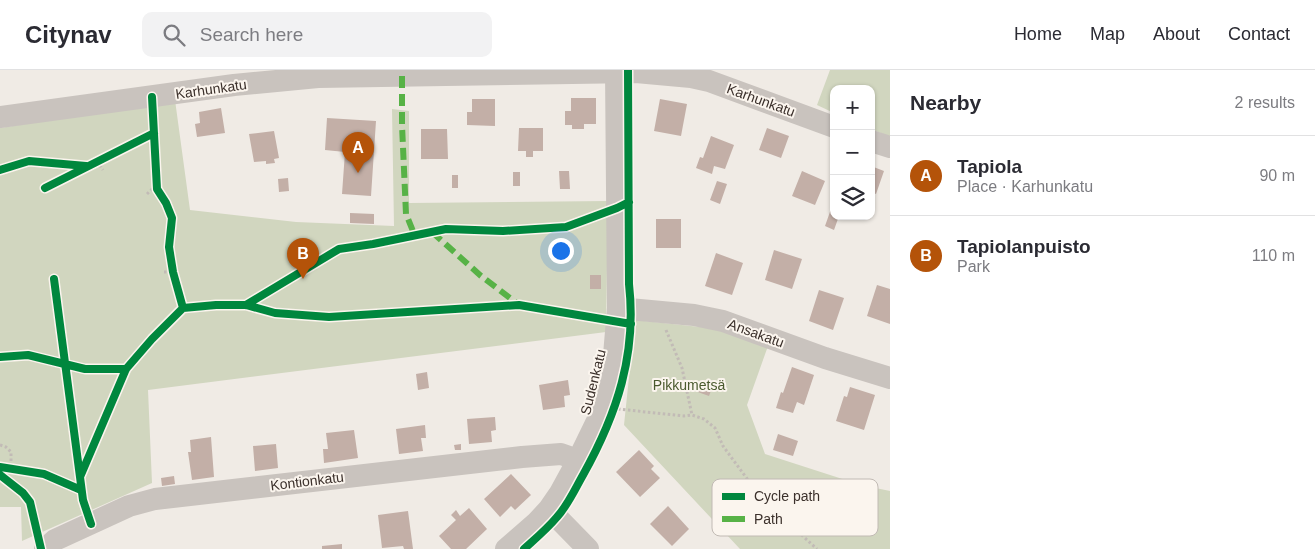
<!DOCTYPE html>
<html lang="en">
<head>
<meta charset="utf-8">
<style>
	:root { --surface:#fff; --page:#f2f2f3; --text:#2b2b33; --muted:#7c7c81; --line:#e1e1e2; --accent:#b45309 }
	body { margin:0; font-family:Helvetica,sans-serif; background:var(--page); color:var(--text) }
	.controls { position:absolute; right:15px; top:15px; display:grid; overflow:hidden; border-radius:10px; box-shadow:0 1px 4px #0004 }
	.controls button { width:45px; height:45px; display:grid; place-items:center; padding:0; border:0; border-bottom:1px solid var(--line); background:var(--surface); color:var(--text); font:25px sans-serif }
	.you { position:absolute; left:560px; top:180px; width:18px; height:18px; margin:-12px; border:4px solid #fff; border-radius:50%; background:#1a73e8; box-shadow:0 0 0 8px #1a73e833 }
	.badge { display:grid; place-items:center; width:32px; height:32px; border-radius:50%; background:var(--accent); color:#fff; font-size:16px; font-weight:700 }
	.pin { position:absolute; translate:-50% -41px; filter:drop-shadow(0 1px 2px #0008) }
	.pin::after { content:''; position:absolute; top:26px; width:18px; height:15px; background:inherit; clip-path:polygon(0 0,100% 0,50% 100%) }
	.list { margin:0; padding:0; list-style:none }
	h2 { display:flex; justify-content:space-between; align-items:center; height:65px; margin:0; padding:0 20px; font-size:21px }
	h2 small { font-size:16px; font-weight:400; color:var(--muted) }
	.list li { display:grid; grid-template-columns:32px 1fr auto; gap:15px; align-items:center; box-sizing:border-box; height:80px; padding:0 20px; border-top:1px solid var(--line) }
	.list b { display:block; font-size:19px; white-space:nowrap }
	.list p { margin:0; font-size:16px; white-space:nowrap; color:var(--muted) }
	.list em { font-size:16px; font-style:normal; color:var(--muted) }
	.icon { flex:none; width:28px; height:28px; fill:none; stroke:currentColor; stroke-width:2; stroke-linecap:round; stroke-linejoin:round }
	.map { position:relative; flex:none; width:890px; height:479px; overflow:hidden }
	header { display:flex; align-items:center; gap:30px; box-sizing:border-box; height:70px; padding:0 25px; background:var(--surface); border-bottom:1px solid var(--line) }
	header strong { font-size:24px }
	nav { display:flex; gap:28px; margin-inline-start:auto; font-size:18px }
	.search { width:350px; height:45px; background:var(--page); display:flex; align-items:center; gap:12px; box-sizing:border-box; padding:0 18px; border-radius:10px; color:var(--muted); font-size:19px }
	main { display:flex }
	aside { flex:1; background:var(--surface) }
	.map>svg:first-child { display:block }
	.green { fill:#d1d6bf }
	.building { fill:#c3afa7 }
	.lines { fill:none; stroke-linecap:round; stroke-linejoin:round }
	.path { stroke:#c2bbb6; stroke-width:3; stroke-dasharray:2.5 2.5; stroke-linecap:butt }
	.minor { stroke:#c9c3be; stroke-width:22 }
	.quiet { stroke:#57b246; stroke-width:6; stroke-dasharray:12 6; stroke-linecap:butt }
	.cycleway-casing { stroke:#fbf5ee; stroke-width:11 }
	.cycleway { stroke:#00873e; stroke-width:8 }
	.labels { text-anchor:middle; stroke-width:4; stroke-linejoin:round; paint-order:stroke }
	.street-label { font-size:14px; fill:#3b302b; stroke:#fbf5ee }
	.park-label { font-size:14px; fill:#4a5a2e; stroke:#fbf5ee }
	.key { fill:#fbf5ee; stroke:#c1bab4; stroke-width:1 }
	.key-label { font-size:14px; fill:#3b302b }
</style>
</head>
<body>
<header>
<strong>Citynav</strong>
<div class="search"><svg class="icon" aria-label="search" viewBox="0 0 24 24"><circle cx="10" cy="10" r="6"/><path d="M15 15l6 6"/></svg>Search here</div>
<nav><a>Home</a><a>Map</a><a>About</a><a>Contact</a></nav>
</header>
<main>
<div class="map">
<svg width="890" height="479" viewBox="0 0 890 479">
	<rect width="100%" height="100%" fill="#f0ebe5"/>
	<!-- green -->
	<path class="green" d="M830,0h60v67l-19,-8v-40h-37v24l-17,-8z
		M175,30l15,110 106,12 98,4 -2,-117 17,2v92l199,-2 -2,131 -458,58 4,93 -130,58 -1,-34h-21v-379z
		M635,250l84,9 49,17 -21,59 18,49 96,31 29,6v58h-150l-116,-124z"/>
	<!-- building -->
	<path class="building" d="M571,28h25v26h-12v5h-12v-4h-7v-14h6z
		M472,29h23v27l-28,-1v-13h5z
		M660,29l27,5 -6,32 -27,-5z
		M221,38l4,25 -28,4 -2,-13 5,-1 -1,-11z
		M327,48l49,3 -5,75 -29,-2 3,-42 -20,-2z
		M519,58h24v23h-10v6h-7v-6h-8z
		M767,58l22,8 -8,22 -22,-8z
		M421,59h26l1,30h-27z
		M274,61l5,27 -5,1 1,4 -9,1v-3l-12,1 -5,-28z
		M711,66l23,9 -9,24 -11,-3 -2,8 -16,-6 4,-11 3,1z
		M871,96l13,5 -8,23 -5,-2z
		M559,101h10l1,18h-10z
		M802,101l23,10 -10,24 -23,-9z
		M513,102h7v14h-7z
		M452,105h6v13h-6z
		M288,108l1,13 -10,1 -1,-13z
		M717,111l10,3 -7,20 -10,-4z
		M831,139l3,1v6h5l-5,14 -9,-4z
		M350,143l24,1v10l-24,-1z
		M656,149h25v29h-25z
		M774,180l28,9 -10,30 -27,-9z
		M716,183l27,10 -11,32 -27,-9z
		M590,205h11v14h-11z
		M877,215l13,4v35l-23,-8z
		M819,220l25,8 -11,32 -24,-9z
		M792,297l22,8 -10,30 -7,-3 -4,11 -17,-5 5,-16 2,1z
		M427,302l2,16 -11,2 -2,-16z
		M568,310l2,15 -6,1 1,11 -22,3 -4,-25z
		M698,313l14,5 -3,8 -14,-5z
		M850,317l25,8 -11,35 -28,-9 8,-25 3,1z
		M495,347l1,13 -5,1 1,11 -23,2 -2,-25z
		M425,355l1,13h-5l2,13 -24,3 -3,-25z
		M354,360l4,28 -34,5 -1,-14h5l-2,-16z
		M778,364l20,7 -5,15 -20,-6z
		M211,367l3,40 -22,3 -4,-28h3l-1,-12z
		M276,374l2,24 -23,3 -2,-25z
		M461,374v6h-6l-1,-5z
		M639,380l15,16 -3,3 9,9 -20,19 -24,-25z
		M511,404l20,21 -16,15 -4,-4 -11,11 -16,-18z
		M174,406l1,8 -13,2 -1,-8z
		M668,436l21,23 -17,17 -22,-22z
		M469,438l18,21 -21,20h-15l-12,-13 17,-16 -5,-5 5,-5 4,6z
		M408,441l5,38h-9l-1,-3 -21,2 -4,-33z
		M342,474v5h-20v-3z"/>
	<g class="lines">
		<!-- path -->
		<path class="path" d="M97,91l6,9
			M147,124l10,-10
			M164,202h9
			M666,260l16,38 10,47
			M618,339l66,7 8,-1 12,4 11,9 8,18 39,53 55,50
			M0,375l6,2 5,5v17"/>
		<!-- minor -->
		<path class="minor" d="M0,47l234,-32 84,-8 318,-5 55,5 18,4 125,46
			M871,71l19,6
			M618,238l76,7 29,6 102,37 65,20
			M549,439l39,40
			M45,479l10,-9 74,-34 26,-7 367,-42 39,-3 17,6
			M506,479l31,-27 12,-13 11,-16 18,-33 19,-39 16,-54 5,-59 -2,-238"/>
		<!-- quiet -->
		<path class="quiet" d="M402,6v49l4,89 9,22
			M432,162l49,44 37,28"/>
		<!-- cycleway casing -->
		<g class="cycleway-casing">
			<path id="cycleway" d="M0,100l29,-9 57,5
				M45,118l109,-55
				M54,209l26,198
				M246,235l93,-56 34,-5 73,-15 57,2 63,-4 51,-19 12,-6
				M183,238l33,-3h30l29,8 54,4 190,-12 112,19
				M0,287l28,-2 57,14h41
				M0,397l44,7 37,16
				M0,405l23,18 7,9 11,47
				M91,454l-8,-24 -3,-23 46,-108 26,-30 31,-31 -10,-36 -4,-25 3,-29 -6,-15 -9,-14 -5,-92
				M524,479c11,-10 23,-20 33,-32 11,-12 18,-28 26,-42 34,-61 54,-121 46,-191l-1,-214"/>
		</g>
		<!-- cycleway -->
		<use href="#cycleway" class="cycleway"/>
	</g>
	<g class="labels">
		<!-- street labels -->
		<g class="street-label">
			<text transform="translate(211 19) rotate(-8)" y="5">Karhunkatu</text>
			<text transform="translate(761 30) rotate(20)" y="5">Karhunkatu</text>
			<text transform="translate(756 263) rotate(20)" y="5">Ansakatu</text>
			<text transform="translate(593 312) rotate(-76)" y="5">Sudenkatu</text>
			<text transform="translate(307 411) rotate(-7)" y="5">Kontionkatu</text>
		</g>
		<!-- park labels -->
		<g class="park-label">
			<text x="689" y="320">Pikkumetsä</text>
		</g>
	</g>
	<!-- legend -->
	<rect x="712" y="409" width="166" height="57" rx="8" class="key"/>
	<rect x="722" y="423" width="23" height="7" fill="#00873e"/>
	<rect x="722" y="446" width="23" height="6" fill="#57b246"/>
	<g class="key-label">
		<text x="754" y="431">Cycle path</text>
		<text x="754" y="454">Path</text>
	</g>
</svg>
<div class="controls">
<button>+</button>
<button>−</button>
<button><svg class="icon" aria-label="layers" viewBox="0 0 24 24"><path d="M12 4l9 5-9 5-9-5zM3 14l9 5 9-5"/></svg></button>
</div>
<div class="you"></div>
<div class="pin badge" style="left:358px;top:103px">A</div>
<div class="pin badge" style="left:303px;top:209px">B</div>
</div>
<aside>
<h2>Nearby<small>2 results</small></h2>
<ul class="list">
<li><span class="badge">A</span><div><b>Tapiola</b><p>Place · Karhunkatu</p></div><em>90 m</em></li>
<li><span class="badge">B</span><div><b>Tapiolanpuisto</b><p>Park</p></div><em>110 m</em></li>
</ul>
</aside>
</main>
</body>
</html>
